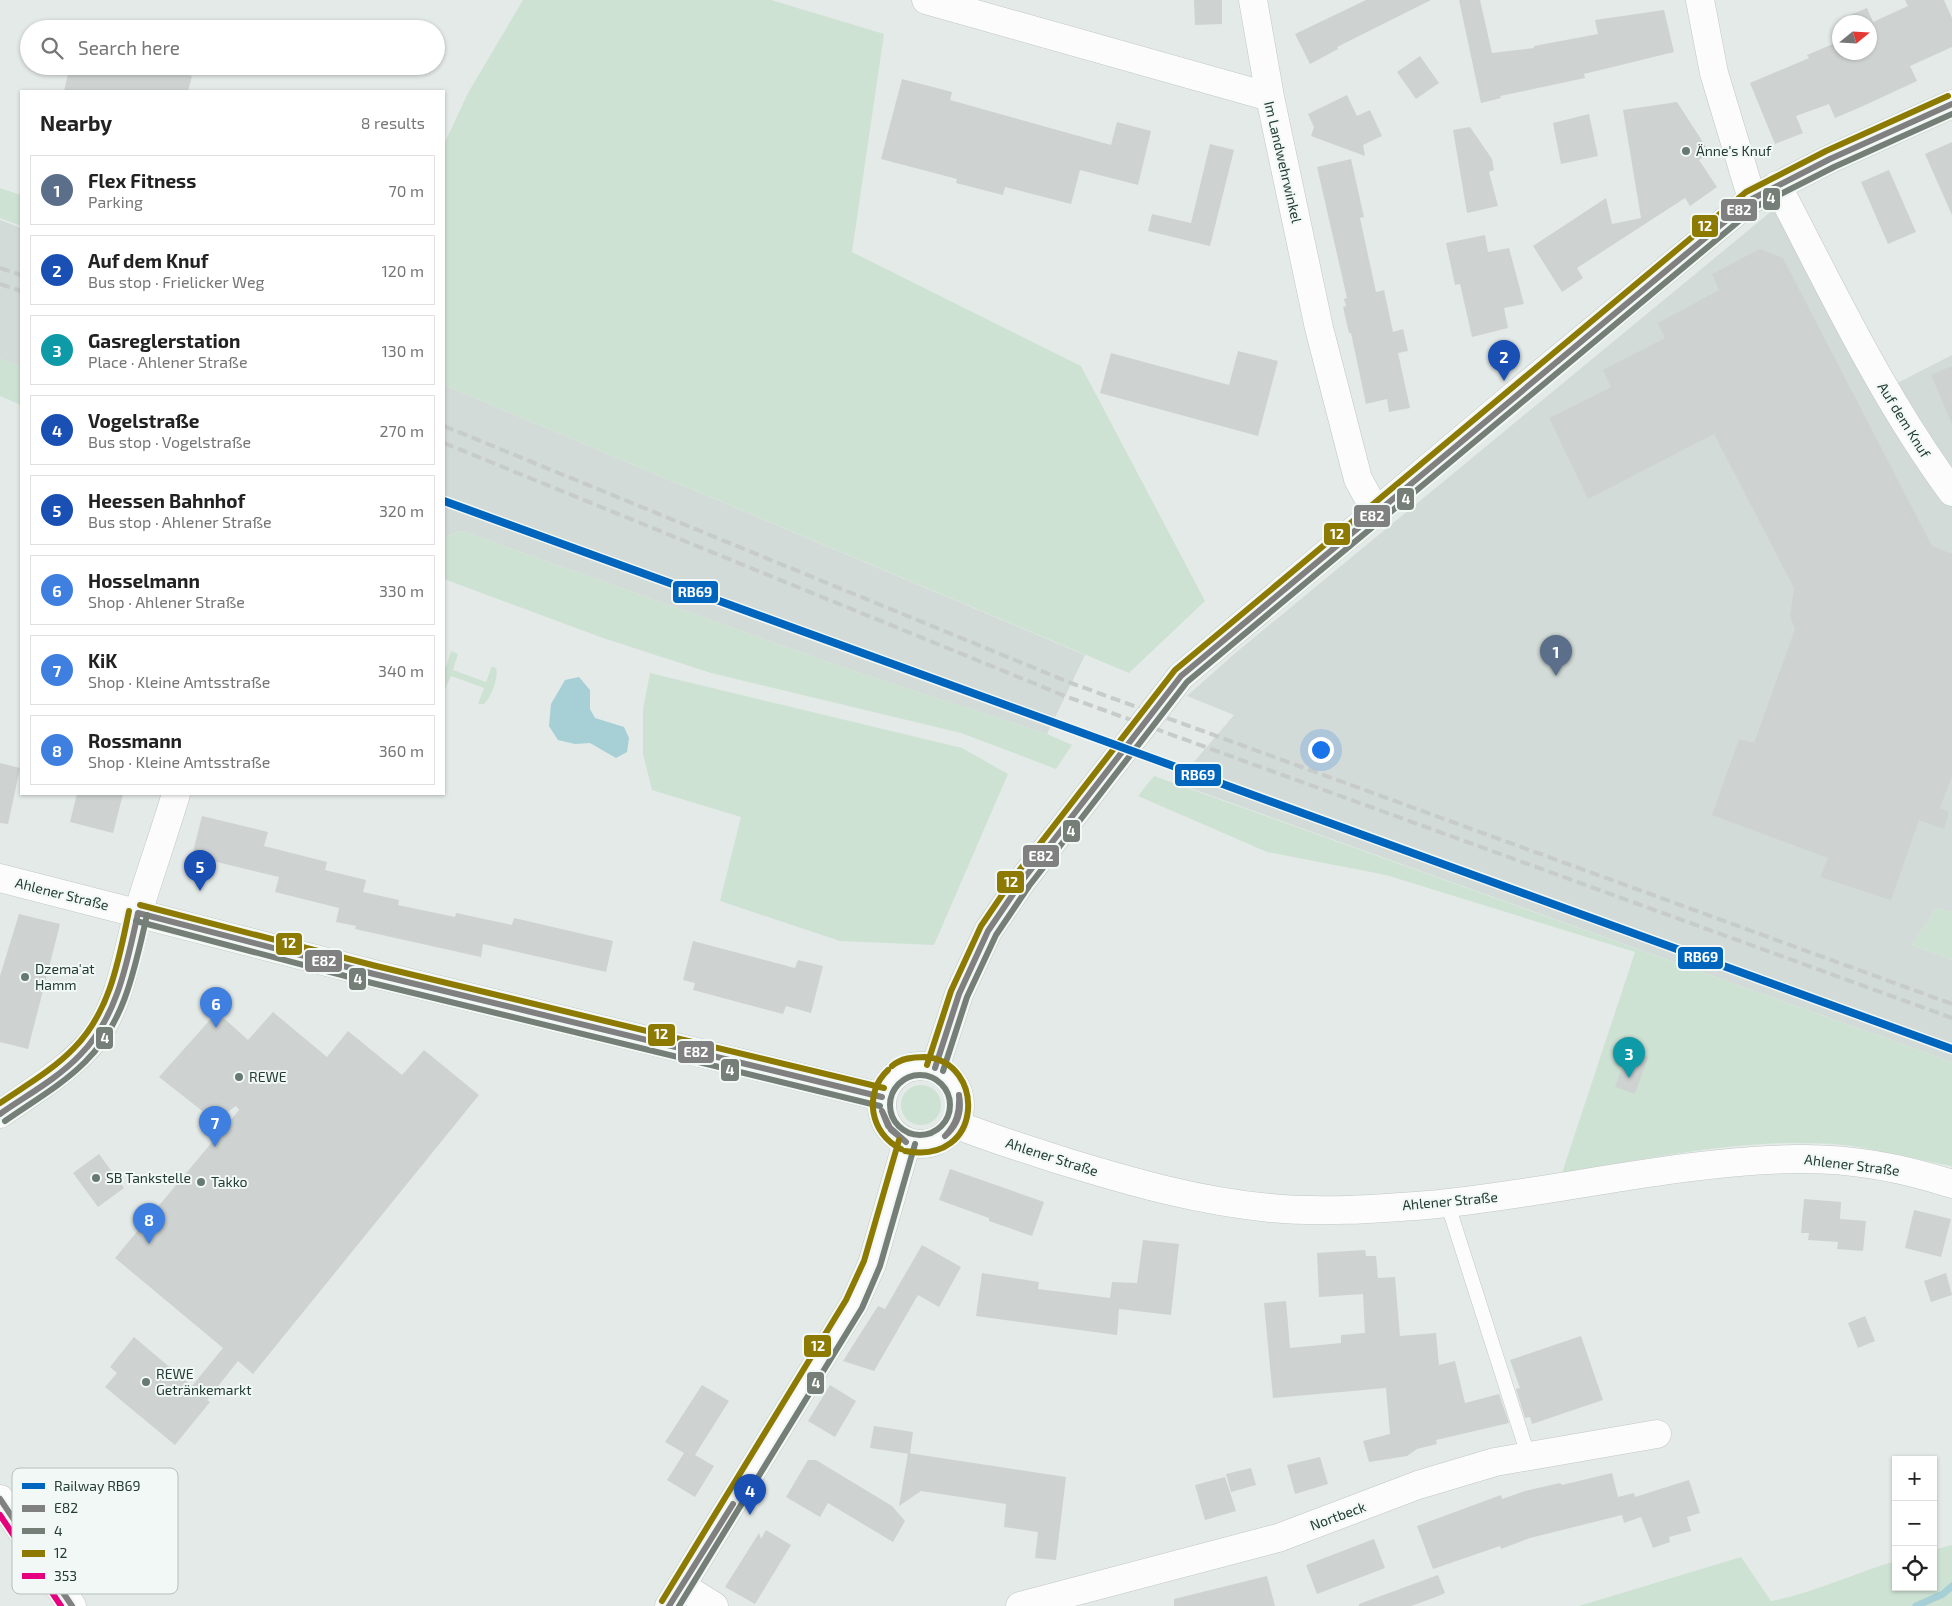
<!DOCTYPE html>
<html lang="en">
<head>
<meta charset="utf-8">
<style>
	:root { --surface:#fff; --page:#f6f6f6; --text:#222; --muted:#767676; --line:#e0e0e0; --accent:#b45309 }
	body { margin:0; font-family:"Exo 2",sans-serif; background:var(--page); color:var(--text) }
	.controls { position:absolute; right:15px; bottom:15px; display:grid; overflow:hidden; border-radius:0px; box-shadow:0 1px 4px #0004 }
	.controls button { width:45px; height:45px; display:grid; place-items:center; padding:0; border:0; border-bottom:1px solid var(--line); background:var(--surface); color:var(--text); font:25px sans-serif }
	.compass { position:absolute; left:1832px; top:15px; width:45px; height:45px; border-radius:50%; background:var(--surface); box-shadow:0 1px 4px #0004; rotate:72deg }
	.you { position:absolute; left:1320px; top:749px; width:18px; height:18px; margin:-12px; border:4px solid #fff; border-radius:50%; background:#1a73e8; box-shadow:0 0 0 8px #1a73e833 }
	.badge { display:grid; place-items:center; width:32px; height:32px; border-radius:50%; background:var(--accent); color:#fff; font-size:16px; font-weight:700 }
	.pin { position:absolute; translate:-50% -41px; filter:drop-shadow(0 1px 2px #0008) }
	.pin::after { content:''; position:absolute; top:26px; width:18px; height:15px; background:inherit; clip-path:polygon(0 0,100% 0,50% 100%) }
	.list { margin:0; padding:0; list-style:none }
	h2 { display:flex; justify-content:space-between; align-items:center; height:65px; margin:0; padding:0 20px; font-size:21px }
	h2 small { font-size:16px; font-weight:400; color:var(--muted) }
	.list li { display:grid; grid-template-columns:32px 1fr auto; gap:15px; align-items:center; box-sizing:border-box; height:70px; margin:0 10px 10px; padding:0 10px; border:1px solid var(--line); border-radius:0px }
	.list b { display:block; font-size:19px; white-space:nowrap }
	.list p { margin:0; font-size:16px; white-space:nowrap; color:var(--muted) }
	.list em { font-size:16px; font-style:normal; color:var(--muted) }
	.icon { flex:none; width:28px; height:28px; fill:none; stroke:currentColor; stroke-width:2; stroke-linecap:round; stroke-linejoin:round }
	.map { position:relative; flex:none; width:1952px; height:1606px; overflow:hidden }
	.search { position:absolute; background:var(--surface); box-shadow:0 1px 4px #0004; left:20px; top:20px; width:425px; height:55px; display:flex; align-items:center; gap:12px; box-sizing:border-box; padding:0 18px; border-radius:28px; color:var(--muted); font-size:19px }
	.panel { position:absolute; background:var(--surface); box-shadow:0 1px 4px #0004; left:20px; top:90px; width:425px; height:705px; border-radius:0px }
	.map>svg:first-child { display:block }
	.built { fill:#d2dbd7 }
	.green { fill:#cee2d4 }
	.water { fill:#a6cfd6 }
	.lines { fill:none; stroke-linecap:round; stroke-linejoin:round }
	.stream { stroke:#a6cfd6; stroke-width:7 }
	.building { fill:#ced3d1 }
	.lane-casing { stroke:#c1c7c4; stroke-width:15 }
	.street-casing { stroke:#c1c7c4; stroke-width:29 }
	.secondary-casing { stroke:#c0c7c4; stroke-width:29 }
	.lane { stroke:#fbfcfb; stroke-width:14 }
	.street { stroke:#fbfcfb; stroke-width:28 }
	.secondary { stroke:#fbfcfb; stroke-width:28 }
	.rail { stroke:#c7cbc9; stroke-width:4; stroke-dasharray:10 5; stroke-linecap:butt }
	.bus-1-casing { stroke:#f2f8f5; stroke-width:10 }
	.bus-2-casing { stroke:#f2f8f5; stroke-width:10 }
	.bus-3-casing { stroke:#f2f8f5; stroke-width:10 }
	.bus-4-casing { stroke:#f2f8f5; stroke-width:10 }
	.bus-1 { stroke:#808080; stroke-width:6 }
	.bus-2 { stroke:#757f77; stroke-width:6 }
	.bus-3 { stroke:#8d7a02; stroke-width:6 }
	.bus-4 { stroke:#e5007d; stroke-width:6 }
	.rail-1-casing { stroke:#f2f8f5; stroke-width:11 }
	.rail-1 { stroke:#0065bd; stroke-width:8 }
	.poi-dot { fill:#677974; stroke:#f2f8f5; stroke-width:2 }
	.labels { text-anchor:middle; stroke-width:4; stroke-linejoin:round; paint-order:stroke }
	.poi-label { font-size:14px; fill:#233c36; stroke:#f2f8f5; text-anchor:start }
	.street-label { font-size:14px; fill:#233c36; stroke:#f2f8f5 }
	.key { fill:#f2f8f5; stroke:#b4c0bc; stroke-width:1 }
	.key-label { font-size:14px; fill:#233c36 }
	.line-badge { stroke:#f2f8f5; stroke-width:2 }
	.badge-label { font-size:14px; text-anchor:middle; font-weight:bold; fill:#fff }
</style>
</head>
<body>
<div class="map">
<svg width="1952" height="1606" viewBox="0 0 1952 1606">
	<rect width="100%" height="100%" fill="#e4eae7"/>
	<!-- built -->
	<path class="built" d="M1779,205l95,190 78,-40v557l-15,-4 -25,37 40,15v102l-776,-279 58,-68 -47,-19 46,-41z
		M0,220l21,8v138l-21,-7z
		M444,385l641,270 -38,79 -191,-62 -394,-141 -18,6z"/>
	<!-- green -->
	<path class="green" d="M523,0h248l113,34 -32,218 229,114 124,235 -76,72 -685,-288v-241l24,-51z
		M0,188l21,7v31l-21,-8z
		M0,359l21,7v39l-21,-9z
		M462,531l394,141 191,62 25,11 -16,24 -95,-36 -250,-60 -108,-35 -159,-59v-42z
		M451,651l7,3 -5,16 33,12 6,-16 4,2c3,9 -5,30 -12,36h-6l6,-16 -33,-12 -7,15v-24h2z
		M650,673l312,75 46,26 -74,171 -94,-4 -120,-40 21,-84 -89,-27 -9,-36v-45z
		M1154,776l798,286v104c-39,-7 -80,-19 -119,-22 -92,-6 -181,14 -271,29l73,-221 -249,-77 -119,-23 -129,-56z
		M1937,908l15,4v48l-40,-15z
		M901 1105a20 20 0 1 1 40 0a20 20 0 1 1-40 0Z
		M1952,1545v61h-373l162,-49 30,44c43,-8 83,-28 125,-40v26h37v-37z"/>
	<!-- water -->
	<path class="water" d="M579,677l11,13v19l5,9 29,9 5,11 -2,14 -11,6 -26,-15 -15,1 -17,-4 -9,-14 2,-22 14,-24z"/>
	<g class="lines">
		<!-- stream -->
		<path class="stream" d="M1916,1606l27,-12 9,-8"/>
	</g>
	<!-- building -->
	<path class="building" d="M1194,0h28v24l-27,1z
		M1366,0h65l-94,47 1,2 -28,15 -15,-30z
		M1459,0h21l12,53 42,-5v-2l64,-12 -3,-14 69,-10 10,42 -90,22 1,4 -85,18 1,2 -20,5z
		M1905,0h39l8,18v29l-42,19 7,15 -54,25 -28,12 -6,-14 -33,12 7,17 -28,11 -25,-61 59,-25 -2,-3 33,-14v11h30v-30h-16l-4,-7 17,-7 6,14 35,-16z
		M1420,56l19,27 -23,16 -19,-27z
		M70,66h87l35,10 -4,15h-124z
		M902,79l50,13 -2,8 161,45 6,-23 34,9 -13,54 -58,-15 -9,34 -66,-17 -2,8 -47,-12 1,-4 -76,-20z
		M1347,95l10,21 13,-6 12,26 -19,9 2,11 -54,-20 3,-9 -6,-13z
		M1677,102l33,51 -11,7 18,27 -27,19 -5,-8 -108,70 6,10 -21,14 -29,-46 73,-48 6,26 29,-6 -18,-108z
		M1589,114l9,42 -37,8 -8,-41z
		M1470,127l22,32 2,11 -5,2 9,34 -31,7 -14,-83z
		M1952,142v73l-27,-61z
		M1210,144l24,6 -24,96 -62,-15 4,-17 39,9z
		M1351,159l13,58 -4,1 16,74 8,-2 9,42 10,-3 5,22 -10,2 12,55 -21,4 -2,-13 -21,5 -15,-71h-2l-6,-26 3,-1 -2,-7 3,-1 -30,-131z
		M1889,170l27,62 -28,12 -27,-62z
		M1485,235l3,17 21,-4 15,56 -20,4 4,20 -36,9 -12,-53 -5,1 -9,-42z
		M1760,249l23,9 149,288 20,8v222l-12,32 9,4 -5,17 -25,-9 -28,80 -71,-23 8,-19 -116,-43 27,-76 15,4 41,-114 -5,-13 4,-28 -80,-154 -126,65 -39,-81 62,-31 -8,-17 62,-32 -7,-15 61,-33 -7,-16z
		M1238,351l40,10 -20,75 -158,-43 11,-40 118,32z
		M1952,366v58l-21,-49z
		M0,763l20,5 -12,56 -8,-1z
		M77,794h46l-10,39 -43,-11z
		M202,816l66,16 -4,14 63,16 -2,8 41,10 -3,12 36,8 -1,5 57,12 1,-4 56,12 2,-7 99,23 -7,31 -123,-28 -2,13 -126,-28 1,-3 -20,-4 3,-14 -64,-16 4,-15 -87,-21z
		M19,914l41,10 -32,125 -28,-7v-66z
		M693,941l102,27 3,-8 25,6 -12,47 -25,-7 -3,8 -90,-24 2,-7 -12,-3z
		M217,1012l31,28 25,-28 54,45 21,-26 54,44 22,-25 55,45 -226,279 -15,-13 -31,39 3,2 -35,43 -70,-58 12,-14 -7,-6 24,-30 58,49 31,-38 -108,-90 124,-148 -3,-4 -21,15 -56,-44z
		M1628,1050l20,7 -13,37 -20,-7z
		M99,1154l25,34 -26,19 -25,-34z
		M950,1169l94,33 -12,34 -43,-15v-3l-50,-18z
		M1804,1199l37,3 -1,17 26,2 -3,30 -26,-2 1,-7 -30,-2 1,-7h-8z
		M1914,1210l37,9 -10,38 -36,-9z
		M1143,1240l36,4 -8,71 -52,-6 -2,26 -141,-19 6,-43 57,9 -1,7 72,9 2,-16 25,1z
		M922,1245l39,22 -22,40 -21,-12 -44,76 -31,-10 35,-55 7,3z
		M1365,1250l1,6h10l2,22 17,-1 5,59 36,-3 3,32 16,-4 10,42 34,-9 10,29 -73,17 1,4 -20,5 -10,7 -38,6 -6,-21 27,-7 -4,-46 -113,10 -9,-95 22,-2 4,47 51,-5v-8l24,-2 -2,-39 -44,3 -2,-44z
		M1946,1273l6,22 -21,7 -7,-21z
		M1865,1316l10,25 -17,7 -10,-25z
		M1581,1336l22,64 -71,24 -2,-7 -5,1 -9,-29 4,-1 -10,-28z
		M702,1385l27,16 -34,54 19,11 -19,31 -28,-17 17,-27 -19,-11z
		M830,1385l26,16 -21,36 -27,-16z
		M874,1426l39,6 -3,22 -40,-6z
		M908,1453l158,24 -10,83 -21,-2 3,-26 -34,-5 2,-23 -85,-13 -22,15z
		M1320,1457l8,27 -33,10 -8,-29z
		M808,1460h8l76,46 13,15 -12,21 -65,-39 -8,14 -34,-20z
		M1251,1468l5,17 -25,7 -5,-18z
		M1612,1473l6,24 16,-4 1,4 54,-17 11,33 -13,4 4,14 -22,6 1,5 -17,6 -12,-31 -17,6 -2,-8 -92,23 -29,11 -1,-3 -67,23 -16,-43 84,-31 1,4 23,-8 35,-8 2,2z
		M1225,1477l11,34 -31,9 -10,-35z
		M766,1530l25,15 -36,59 -30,-17 34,-54 2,6z
		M1374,1539l11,29 -68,26 -11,-29z
		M1438,1575l7,18 -9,4 -25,9h-52v-2z
		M1267,1576l8,30h-101v-7z"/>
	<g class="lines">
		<!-- lane casing -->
		<g class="lane-casing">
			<path id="lane" d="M1447,1202l81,253"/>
		</g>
		<!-- street casing -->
		<g class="street-casing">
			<path id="street" d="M926,0l344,97
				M1253,0l17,97 49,231 39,151 18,33
				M1700,0l14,73 38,126
				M1777,185c55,105 105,212 175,307
				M935,1068l24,-74 29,-63 34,-50 159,-205 334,-281 237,-196 78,-40 122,-55
				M0,1114c31,-22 75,-48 97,-79 24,-35 30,-82 41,-122 12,-40 26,-79 38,-119
				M0,1499l72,107
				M682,1586l32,20
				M1020,1606l258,-68 140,-53 77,-23 162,-28"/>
		</g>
		<!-- secondary casing -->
		<g class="secondary-casing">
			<path id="secondary" d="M0,878l374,96 508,123
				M882 1105a39 39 0 1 1 78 0a39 39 0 1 1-78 0Z
				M955,1124c37,15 74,26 111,38 69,21 132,39 204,46 51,5 106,1 158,-3 123,-11 245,-44 369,-46 52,-1 106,9 155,25
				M669,1606l185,-302 18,-40 35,-122"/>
		</g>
		<!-- lane -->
		<use href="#lane" class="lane"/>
		<!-- street -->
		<use href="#street" class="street"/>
		<!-- secondary -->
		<use href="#secondary" class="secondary"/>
		<!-- rail -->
		<path class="rail" d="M0,268l21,7
			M0,284l21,7
			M444,426l627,257 881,321
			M444,443l621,253 887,322"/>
		<!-- bus-1 casing -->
		<g class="bus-1-casing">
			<path id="bus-1" d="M138,913l236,61 508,123
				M935,1068l24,-74 29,-63 34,-50 159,-205 571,-477 78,-40 122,-55
				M882,1111l6,15 18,16
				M882,1111l9,19 15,12
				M0,1114c27,-19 57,-35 80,-59 37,-37 47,-92 58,-142
				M945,1136c12,-12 15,-25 14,-41
				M945,1136c13,-11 17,-25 14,-41
				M0,1499l72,107
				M669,1606l64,-102"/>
		</g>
		<!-- bus-2 casing -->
		<g class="bus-2-casing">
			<path id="bus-2" d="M136,921l236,62 508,123
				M943,1071l24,-74 29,-62 33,-49 158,-204 570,-476 77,-39 118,-53
				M890 1105a30 30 0 1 1 60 0a30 30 0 1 1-60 0Z
				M5,1121c27,-19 57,-36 80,-59 40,-39 50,-95 62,-147
				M679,1606l183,-298 18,-42 35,-122"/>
		</g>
		<!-- bus-3 casing -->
		<g class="bus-3-casing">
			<path id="bus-3" d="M140,905l236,61 508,122
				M927,1065l24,-74 30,-65 34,-50 160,-206 571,-478 80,-41 122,-55
				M892,1066c9,-8 21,-9 33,-9 61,4 60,109 -20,94
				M888,1070c-25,23 -18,64 13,79
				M0,1103c25,-17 53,-33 74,-55 36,-36 45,-89 55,-137
				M662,1601l184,-301 18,-39 35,-121"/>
		</g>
		<!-- bus-4 casing -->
		<g class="bus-4-casing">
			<path id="bus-4" d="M0,1515l61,91"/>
		</g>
		<!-- bus-1 -->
		<use href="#bus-1" class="bus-1"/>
		<!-- bus-2 -->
		<use href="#bus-2" class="bus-2"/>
		<!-- bus-3 -->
		<use href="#bus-3" class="bus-3"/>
		<!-- bus-4 -->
		<use href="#bus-4" class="bus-4"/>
		<!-- rail-1 casing -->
		<g class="rail-1-casing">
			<path id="rail-1" d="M444,501l1508,548"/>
		</g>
		<!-- rail-1 -->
		<use href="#rail-1" class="rail-1"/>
	</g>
	<!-- markers -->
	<g class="poi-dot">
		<circle cx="1686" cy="151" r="5"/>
		<circle cx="25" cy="977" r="5"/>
		<circle cx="239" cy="1077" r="5"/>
		<circle cx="96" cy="1178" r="5"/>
		<circle cx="201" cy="1182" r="5"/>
		<circle cx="146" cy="1382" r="5"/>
	</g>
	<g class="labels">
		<!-- poi labels -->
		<g class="poi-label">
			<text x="1696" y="156">Änne's Knuf</text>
			<text x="35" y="974">Dzema'at<tspan x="35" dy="16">Hamm</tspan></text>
			<text x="249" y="1082">REWE</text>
			<text x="106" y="1183">SB Tankstelle</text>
			<text x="211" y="1187">Takko</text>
			<text x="156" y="1379">REWE<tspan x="156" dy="16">Getränkemarkt</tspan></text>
		</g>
		<!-- street labels -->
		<g class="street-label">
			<text transform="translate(1283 162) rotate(77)" y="5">Im Landwehrwinkel</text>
			<text transform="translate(1904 420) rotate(58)" y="5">Auf dem Knuf</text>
			<text transform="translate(62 894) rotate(14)" y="5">Ahlener Straße</text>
			<text transform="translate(1052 1157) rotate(18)" y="5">Ahlener Straße</text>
			<text transform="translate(1852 1165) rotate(7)" y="5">Ahlener Straße</text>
			<text transform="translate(1450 1201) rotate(-5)" y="5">Ahlener Straße</text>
			<text transform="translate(1338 1516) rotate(-20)" y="5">Nortbeck</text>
		</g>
	</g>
	<!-- legend -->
	<rect x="12" y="1468" width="166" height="126" rx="8" class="key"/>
	<rect x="22" y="1483" width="23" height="6" fill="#0065bd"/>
	<rect x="22" y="1505" width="23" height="7" fill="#808080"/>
	<rect x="22" y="1528" width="23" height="6" fill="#757f77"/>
	<rect x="22" y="1550" width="23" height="7" fill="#8d7a02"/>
	<rect x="22" y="1573" width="23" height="6" fill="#e5007d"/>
	<g class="key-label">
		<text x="54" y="1491">Railway RB69</text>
		<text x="54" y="1513">E82</text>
		<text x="54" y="1536">4</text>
		<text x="54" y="1558">12</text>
		<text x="54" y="1581">353</text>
	</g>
	<g class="line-badge">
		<rect x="1762" y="187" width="19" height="24" rx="5" fill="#757f77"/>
		<rect x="1720" y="198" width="38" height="24" rx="5" fill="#808080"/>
		<rect x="1691" y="214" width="28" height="24" rx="5" fill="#8d7a02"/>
		<rect x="1396" y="487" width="19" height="24" rx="5" fill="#757f77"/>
		<rect x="1353" y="504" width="38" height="24" rx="5" fill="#808080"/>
		<rect x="1323" y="522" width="28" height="24" rx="5" fill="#8d7a02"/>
		<rect x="672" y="580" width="47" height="24" rx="5" fill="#0065bd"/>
		<rect x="1174" y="763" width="48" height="24" rx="5" fill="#0065bd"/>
		<rect x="1062" y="819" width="19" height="24" rx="5" fill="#757f77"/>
		<rect x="1022" y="844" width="38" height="24" rx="5" fill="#808080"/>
		<rect x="996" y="870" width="29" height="24" rx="5" fill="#8d7a02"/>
		<rect x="275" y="932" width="28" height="24" rx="5" fill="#8d7a02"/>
		<rect x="1677" y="946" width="47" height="24" rx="5" fill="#0065bd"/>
		<rect x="304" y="949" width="39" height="24" rx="5" fill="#808080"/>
		<rect x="348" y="967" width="19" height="24" rx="5" fill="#757f77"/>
		<rect x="647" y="1023" width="29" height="24" rx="5" fill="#8d7a02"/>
		<rect x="95" y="1026" width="19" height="24" rx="5" fill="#757f77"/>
		<rect x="677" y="1040" width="38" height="24" rx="5" fill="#808080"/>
		<rect x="720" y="1058" width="20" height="24" rx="5" fill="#757f77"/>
		<rect x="803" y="1334" width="29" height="24" rx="5" fill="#8d7a02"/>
		<rect x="806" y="1371" width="19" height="24" rx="5" fill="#757f77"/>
	</g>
	<g class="badge-label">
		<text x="1771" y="203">4</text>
		<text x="1739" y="215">E82</text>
		<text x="1705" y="231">12</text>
		<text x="1406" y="504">4</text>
		<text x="1372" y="521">E82</text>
		<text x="1337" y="539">12</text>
		<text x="695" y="597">RB69</text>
		<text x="1198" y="780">RB69</text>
		<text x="1071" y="836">4</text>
		<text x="1041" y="861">E82</text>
		<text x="1011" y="887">12</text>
		<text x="289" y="948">12</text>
		<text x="1701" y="962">RB69</text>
		<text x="324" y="966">E82</text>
		<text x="358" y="984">4</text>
		<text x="661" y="1039">12</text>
		<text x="105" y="1043">4</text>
		<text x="696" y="1057">E82</text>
		<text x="730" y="1075">4</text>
		<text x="818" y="1351">12</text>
		<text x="816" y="1388">4</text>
	</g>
</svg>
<div class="controls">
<button>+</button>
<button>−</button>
<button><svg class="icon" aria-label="locate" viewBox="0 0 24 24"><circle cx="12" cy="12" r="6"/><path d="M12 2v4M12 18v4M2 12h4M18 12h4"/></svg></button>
</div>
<svg class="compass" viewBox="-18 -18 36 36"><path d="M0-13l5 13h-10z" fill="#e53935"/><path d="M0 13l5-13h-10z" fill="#767676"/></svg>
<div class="you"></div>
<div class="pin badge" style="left:1556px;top:676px;background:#5c6f8a">1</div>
<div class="pin badge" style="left:1504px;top:381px;background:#1a4fb4">2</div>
<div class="pin badge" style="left:1629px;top:1078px;background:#0f9aa8">3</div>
<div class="pin badge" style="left:750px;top:1515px;background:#1a4fb4">4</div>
<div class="pin badge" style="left:200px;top:891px;background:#1a4fb4">5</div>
<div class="pin badge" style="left:216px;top:1028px;background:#3f7fe0">6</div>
<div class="pin badge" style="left:215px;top:1147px;background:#3f7fe0">7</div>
<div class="pin badge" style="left:149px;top:1244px;background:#3f7fe0">8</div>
<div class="search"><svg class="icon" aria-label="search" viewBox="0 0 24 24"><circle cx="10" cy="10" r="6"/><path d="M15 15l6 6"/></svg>Search here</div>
<section class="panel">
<h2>Nearby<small>8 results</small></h2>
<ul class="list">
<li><span class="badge" style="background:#5c6f8a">1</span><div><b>Flex Fitness</b><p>Parking</p></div><em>70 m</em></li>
<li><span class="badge" style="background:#1a4fb4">2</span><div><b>Auf dem Knuf</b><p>Bus stop · Frielicker Weg</p></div><em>120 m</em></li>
<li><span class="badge" style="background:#0f9aa8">3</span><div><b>Gasreglerstation</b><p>Place · Ahlener Straße</p></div><em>130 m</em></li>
<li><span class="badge" style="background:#1a4fb4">4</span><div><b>Vogelstraße</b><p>Bus stop · Vogelstraße</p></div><em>270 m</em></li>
<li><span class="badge" style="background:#1a4fb4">5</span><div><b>Heessen Bahnhof</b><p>Bus stop · Ahlener Straße</p></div><em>320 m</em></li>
<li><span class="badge" style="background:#3f7fe0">6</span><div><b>Hosselmann</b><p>Shop · Ahlener Straße</p></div><em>330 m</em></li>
<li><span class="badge" style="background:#3f7fe0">7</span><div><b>KiK</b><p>Shop · Kleine Amtsstraße</p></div><em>340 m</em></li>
<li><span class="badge" style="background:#3f7fe0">8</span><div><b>Rossmann</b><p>Shop · Kleine Amtsstraße</p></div><em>360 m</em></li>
</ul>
</section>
</div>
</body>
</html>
